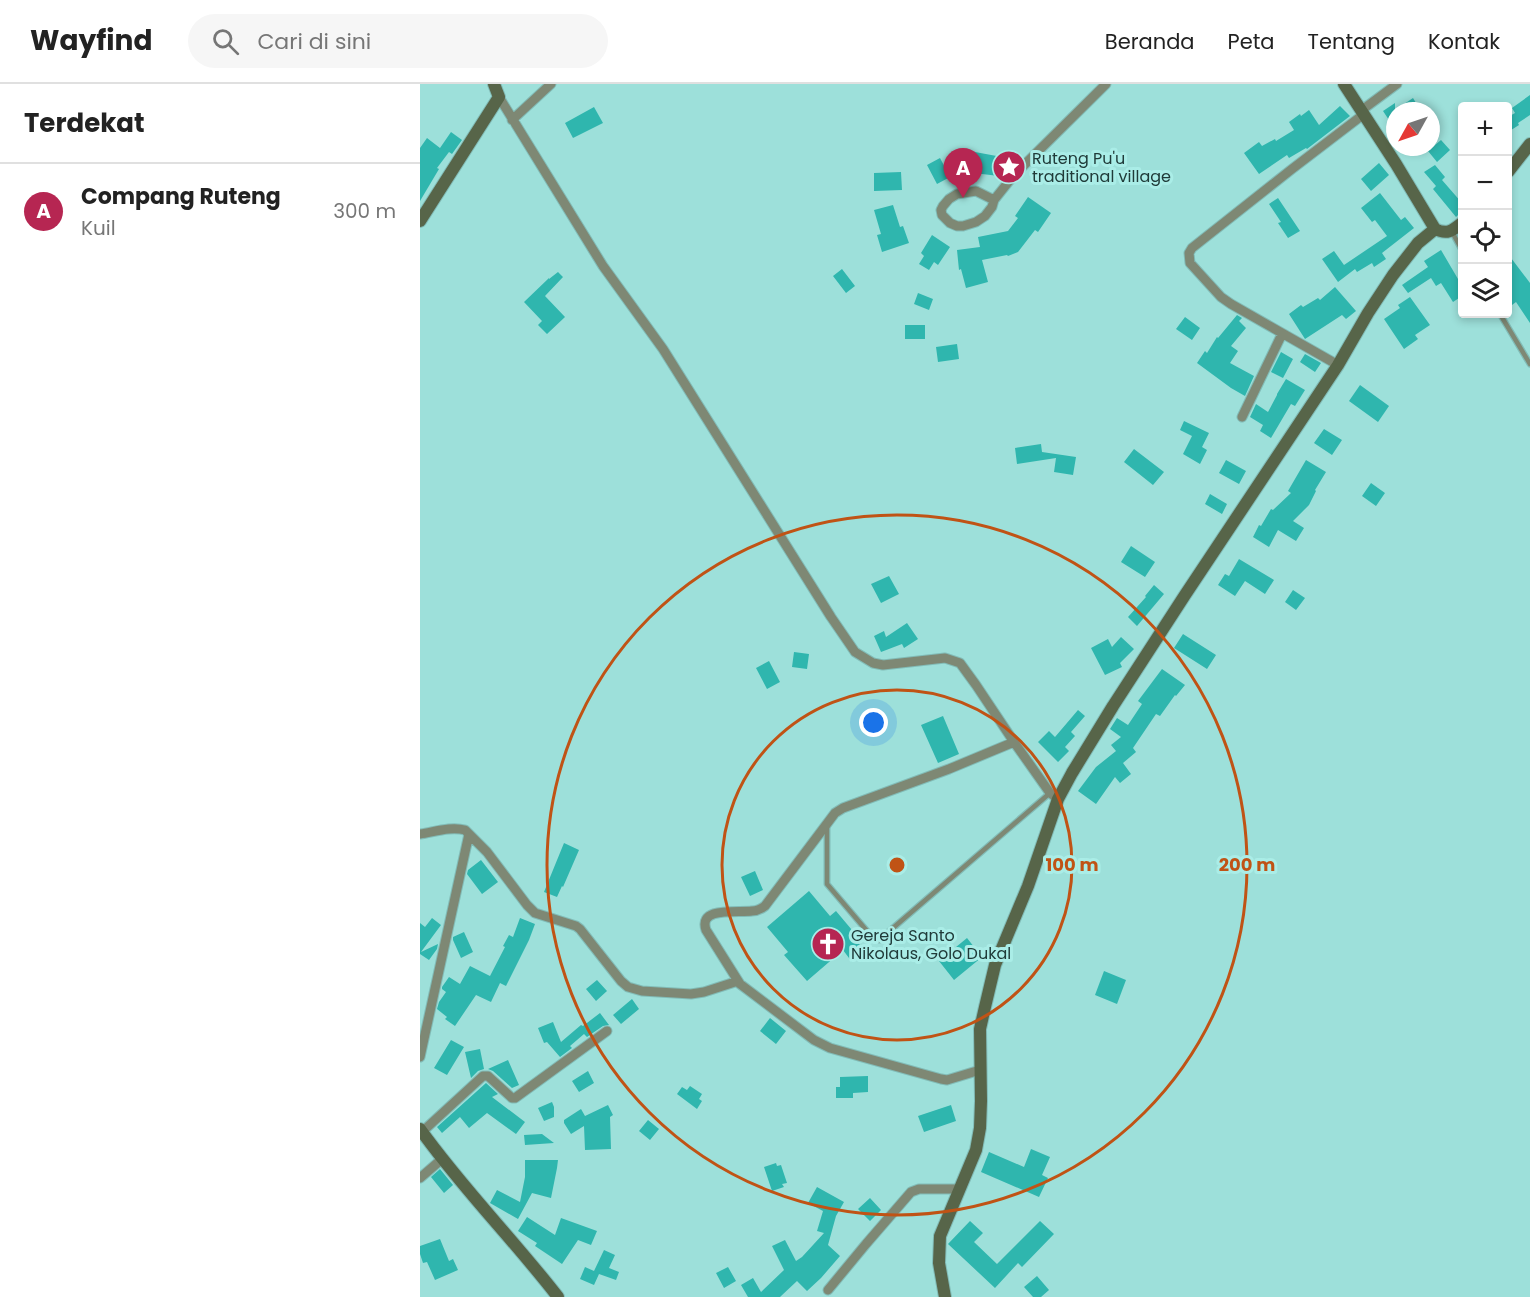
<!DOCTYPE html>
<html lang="id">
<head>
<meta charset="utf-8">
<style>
	:root { --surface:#fff; --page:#f6f6f6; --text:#222; --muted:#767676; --line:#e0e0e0; --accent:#b62652 }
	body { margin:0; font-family:Poppins,sans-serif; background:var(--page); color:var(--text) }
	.controls { position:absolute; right:18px; top:18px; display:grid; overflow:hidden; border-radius:6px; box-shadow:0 3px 9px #0003 }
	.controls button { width:54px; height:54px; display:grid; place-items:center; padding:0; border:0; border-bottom:2px solid var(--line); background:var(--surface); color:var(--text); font:30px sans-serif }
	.compass { position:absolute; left:966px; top:18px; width:54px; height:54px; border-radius:50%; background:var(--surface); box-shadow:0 3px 9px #0003; rotate:230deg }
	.you { position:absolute; left:454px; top:639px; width:21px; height:21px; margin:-15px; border:4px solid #fff; border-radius:50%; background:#1a73e8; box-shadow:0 0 0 9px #1a73e833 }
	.badge { display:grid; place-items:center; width:39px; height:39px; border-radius:50%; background:var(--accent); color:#fff; font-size:20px; font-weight:700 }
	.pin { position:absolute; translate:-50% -50px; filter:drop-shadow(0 2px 3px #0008) }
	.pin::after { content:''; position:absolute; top:32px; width:21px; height:18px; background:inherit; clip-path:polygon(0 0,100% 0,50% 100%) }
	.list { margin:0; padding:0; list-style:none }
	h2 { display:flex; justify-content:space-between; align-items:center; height:78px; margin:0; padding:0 24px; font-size:26px }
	h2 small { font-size:20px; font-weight:400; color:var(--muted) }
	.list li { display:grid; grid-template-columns:39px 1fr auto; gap:18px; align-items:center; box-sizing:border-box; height:96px; padding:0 24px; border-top:2px solid var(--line) }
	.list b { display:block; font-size:22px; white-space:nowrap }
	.list p { margin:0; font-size:20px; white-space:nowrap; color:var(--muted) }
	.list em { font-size:20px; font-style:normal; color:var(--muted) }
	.icon { flex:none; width:33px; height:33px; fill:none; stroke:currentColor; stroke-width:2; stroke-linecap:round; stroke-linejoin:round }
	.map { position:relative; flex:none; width:1110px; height:1213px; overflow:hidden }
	header { display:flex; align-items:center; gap:36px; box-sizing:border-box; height:84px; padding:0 30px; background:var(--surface); border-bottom:2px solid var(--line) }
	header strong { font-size:28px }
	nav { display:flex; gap:33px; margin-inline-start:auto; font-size:21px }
	.search { width:420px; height:54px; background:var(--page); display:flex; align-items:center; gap:15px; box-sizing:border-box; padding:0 21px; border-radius:33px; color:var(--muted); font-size:22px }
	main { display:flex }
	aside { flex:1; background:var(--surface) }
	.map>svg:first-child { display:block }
	.building { fill:#2fb6ae }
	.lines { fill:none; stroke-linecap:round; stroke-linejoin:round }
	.lane-casing { stroke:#82bcb7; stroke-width:7 }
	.street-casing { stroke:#82bcb7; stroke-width:11 }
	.secondary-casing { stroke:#82bcb7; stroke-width:14 }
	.lane { stroke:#7e8874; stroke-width:4.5 }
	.street { stroke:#7e8874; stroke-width:9 }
	.secondary { stroke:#576549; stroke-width:12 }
	.ring { fill:none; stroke:#c05315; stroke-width:3 }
	.labels { text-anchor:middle; stroke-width:6; stroke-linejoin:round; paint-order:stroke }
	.poi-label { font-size:16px; fill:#203b39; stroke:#aaede7; text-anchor:start }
	.centre { fill:#c05315; stroke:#aaede7; stroke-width:3 }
	.ring-label { font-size:18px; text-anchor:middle; font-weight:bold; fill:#c05315; stroke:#aaede7; stroke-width:6; stroke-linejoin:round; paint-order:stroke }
</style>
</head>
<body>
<header>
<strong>Wayfind</strong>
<div class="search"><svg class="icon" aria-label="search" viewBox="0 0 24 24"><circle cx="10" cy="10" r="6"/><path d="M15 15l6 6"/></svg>Cari di sini</div>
<nav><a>Beranda</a><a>Peta</a><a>Tentang</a><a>Kontak</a></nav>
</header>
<main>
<aside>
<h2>Terdekat<small></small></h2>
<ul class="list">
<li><span class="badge">A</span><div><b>Compang Ruteng</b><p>Kuil</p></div><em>300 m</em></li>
</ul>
</aside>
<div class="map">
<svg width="1110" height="1213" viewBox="0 0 1110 1213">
	<rect width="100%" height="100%" fill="#9de0da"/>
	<!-- building -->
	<path class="building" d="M1110,11v20l-12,8 1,2 -11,7v-15l7,-4 -3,-5z
		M993,14l8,13h-26v18l-12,-18 12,-8v7z
		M920,22l10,10 -43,33 -1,-1 -17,10 -2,-3 -28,19 -15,-21 15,-11 3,4 13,-7 1,2 18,-11 -5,-8 11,-8 1,2 8,-6 10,15z
		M174,23l9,16 -30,15 -8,-15z
		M31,48l11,8 -10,14 -3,-2 -12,16 2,1 -19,32v-53l7,-10 13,10z
		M1021,56l9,10 -13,12 -9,-11z
		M555,68l27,5 -3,19 -17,-2 -25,2 -3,-22z
		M520,74l10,19 -13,7 -10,-19z
		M959,79l10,12 -18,16 -10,-12z
		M1015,81l10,12 -3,3 20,23v8l-6,6 -23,-28 3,-3 -12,-14z
		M481,88l1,18 -28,1v-18z
		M960,109l21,27 4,-3 9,11 -32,25 4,6 -12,8 -2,-4 -15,9 -2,-3 -17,13 -16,-23 12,-8 10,14 43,-29 -12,-16 -3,2 -11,-14z
		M608,113l23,16 -13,19 -3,-2 -17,22 -10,4 -1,-1 -25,5 6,22 -22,6 -5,-19 -2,1 -2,-20 23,-3 -2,-10 30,-6 10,-13 -3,-2z
		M858,114l22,33 -12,7 -10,-15 3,-1 -12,-18z
		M473,121l7,22 3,-1 6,17 -27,9 -5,-17 4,-1 -7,-24z
		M512,151l18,12 -12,18 -4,-3 -5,8 -10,-6 5,-8 -3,-3z
		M1021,166l17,29 4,-3v20l-9,6 -12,-19 -5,3 -5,-8 -23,15 -6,-8 26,-18 -4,-6z
		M1088,170l22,29v40l-14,-21 -8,6z
		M422,185l13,17 -9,7 -13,-17z
		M138,188l5,5 -18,19 20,21 -18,17 -9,-9 4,-4 -18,-19 25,-24v1z
		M915,203l21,24 -10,8 -4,-4 -37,24 -16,-25 12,-9 2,2 15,-9 2,2z
		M498,209l15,6 -4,11 -15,-6z
		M990,213l20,28 -15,10 3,4 -14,10 -20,-30 16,-11 -2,-3z
		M817,231l5,3 -3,3 7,7 -15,18 7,5 -8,12 24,13 -9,20 -14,-8 -34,-25 8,-12 2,2 10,-16 1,1z
		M765,233l15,11 -8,12 -16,-11z
		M485,241h20v14h-20z
		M537,260l2,15 -21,3 -2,-15z
		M861,268l12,7 -10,19 -12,-6z
		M885,270l16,9 -6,9 -15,-10z
		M866,295l19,11 -10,16 -4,-2 -20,34 -11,-7 3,-6 -13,-8 6,-13 12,8 9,-17v-1z
		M940,301l29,21 -11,16 -29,-21z
		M764,337l25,12 -7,14 5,3 -7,14 -17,-10 9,-18 -12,-6z
		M904,345l18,11 -10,15 -18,-12z
		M621,360l1,8 34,5 -3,18 -19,-3 2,-14 -39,6 -2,-16z
		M714,365l30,23 -11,13 -29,-23z
		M806,376l20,11 -7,13 -20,-11z
		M886,376l20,12 -11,18 1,1 -7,14 -16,16 11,7 -8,13 -18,-11 -9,17 -16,-10 6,-12 2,1 10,-17 2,1 18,-17 -3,-2z
		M951,399l14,10 -9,13 -14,-10z
		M790,410l17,10 -5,10 -17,-10z
		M711,462l24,16 -10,15 -24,-15z
		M819,475l35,21 -9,14 -20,-13 -10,15 -17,-11 7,-11 4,2z
		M469,492l10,18 -18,9 -10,-19z
		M734,501l10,9 -27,32 -9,-9 18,-20 -1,-1z
		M873,506l12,8 -9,12 -11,-8z
		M487,539l11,16 -14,9 -2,-4 -21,8 -7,-16 10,-5 2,6z
		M763,550l33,21 -9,14 -33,-21z
		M701,553l13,12 -14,14 2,4 -17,8 -14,-27 17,-9 4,8z
		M374,568l15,2 -2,15 -15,-2z
		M349,577l11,21 -13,7 -11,-21z
		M742,585l23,16 -9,11 -1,-1 -15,21 -4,-2 -23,34 3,4 -13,11 8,11 -11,9 -5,-6 -19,27 -18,-13 18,-24 20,-16 -5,-6 10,-8 -11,-8 7,-11 11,7 14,-21 -4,-3z
		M658,626l7,6 -14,16 4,4 -10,11 4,4 -11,11 -20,-20 11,-11 6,6z
		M523,632l16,38 -21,9 -17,-38z
		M144,759l15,7 -16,37 -1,-1 -5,11 -13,-5z
		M61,776l17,22 -16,12 -15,-20 1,-4z
		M335,787l8,19 -13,6 -9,-19z
		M389,807l21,25 6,-5 21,25 -3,2 11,13 -13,11 -9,-12 -36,31 -23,-26 4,-3 -21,-25z
		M12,834l9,7 -20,27 17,-8 -1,5 -8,11 -9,-6v-31l5,4z
		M100,834l15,6 -6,16 -23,46 -6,-3 -9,19 -15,-7 -21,31 -10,-7 2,-2 -10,-8 2,-7 7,-10 -4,-3v-2l7,-10 11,7 10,-18 20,10 15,-29 -2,-1 6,-11 4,2z
		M44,848l9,20 -12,6 -8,-18v-3z
		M547,854l15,19 -28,23 -15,-19z
		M684,887l22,9 -9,24 -22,-9z
		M177,896l10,11 -11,10 -10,-12z
		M212,915l7,10 -18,15 -8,-9z
		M180,929l9,12 -6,1 -16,11 -3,-3 -14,12 2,2 -12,9 -13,-15 -3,1 -6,-15 15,-6 8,20 20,-17 2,1z
		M350,934l16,13 -10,13 -16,-13z
		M31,956l13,7 -17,28 -13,-7z
		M60,965l4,20 -6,2 -7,7 -6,-26z
		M88,976l11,25 -7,3 -19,-17 -5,-2z
		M168,987l6,12 -15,9 -7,-11z
		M448,992v16l-15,1v5h-17v-11h4v-10z
		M66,999l12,11 -6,3 33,25 -9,12 -29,-21 -18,15 -9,-11 -18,16 -5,-6z
		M270,1002l12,8 -3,5 3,2 -5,8 -20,-15 5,-7 5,3z
		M132,1018l2,5v10l-10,4 -6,-13z
		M188,1021l5,10 -3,2 1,32 -26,1 -1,-24 -13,8 -7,-11v-3l17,-11 4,7z
		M531,1021l5,16 -32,11 -6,-16z
		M228,1036l11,9 -9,11 -11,-9z
		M122,1050l12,9 -29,2 -1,-10z
		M611,1065l19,8 -8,18 6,3 -9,19 -58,-25 8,-20 35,15z
		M105,1076h33l-1,8 -6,30 -19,-5 -14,26 -28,-16 7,-13 23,12 5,-25z
		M356,1079l1,3 4,-1 6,18 -5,1 2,3 -12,4 -8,-24z
		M20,1085l13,16 -9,8 -13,-16z
		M397,1103l27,15 -8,14 -8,29 12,11 -19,22 -14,13 -10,-10 -17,16h-32l-7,-12 12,-7 8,14 23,-22 -12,-24 13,-6 11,21 6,-4 22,-24 -7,-2 6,-20 -15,-8z
		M450,1114l11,12 -11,11 -12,-12z
		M107,1133l28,18 6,-17 36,13 -6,14 -13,-5 -16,24 -27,-18 2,-3 -19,-12z
		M550,1137l13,12 -9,9 23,22 43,-43 14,13 -32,33 -4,-4 -23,25 -47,-44z
		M20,1155l9,22 4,-2 5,11 -23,10 -8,-18 -4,1 -3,-9v-8z
		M184,1166l11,5 -6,13 10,4 -3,8 -17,-6 -5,11 -14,-6 5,-12 9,4z
		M308,1183l8,14 -12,7 -8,-15z
		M617,1192l12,14 -8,7h-8l-9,-10z"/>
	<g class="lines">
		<!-- lane casing -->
		<g class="lane-casing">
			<path id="lane" d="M1032,148l10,18
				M1080,230l30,50
				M407,743v57l46,54 6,2 171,-147"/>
		</g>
		<!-- street casing -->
		<g class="street-casing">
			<path id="street" d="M79,13l104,169 60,83 168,268 24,35 18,11 10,2 62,-7 15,5 16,22 38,57 36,51 8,6
				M942,26l35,-26
				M92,36l39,-36
				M574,116l-18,-9 -19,3 -8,5 -6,7 -2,4 1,5 8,8 7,3h6l13,-4 9,-6 7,-9 2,-7 20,-25 92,-91
				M918,281l-107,-61 -10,-7 -31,-34 -1,-10 3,-5 100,-79 72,-55
				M822,333l40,-83
				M0,750c14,-2 31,-8 45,-4l22,22 40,53 8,8 41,13 4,3 41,52 7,6 14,4 49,3 13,-2 34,-11
				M0,973l49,-223
				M560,986l-33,10 -6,-1 -111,-31 -16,-8 -74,-56 -34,-54c-8,-24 32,-17 46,-19 5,0 9,-2 13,-5l70,-93 8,-5 106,-39 65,-27
				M2,1048l61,-56h5l24,22h3l92,-67
				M0,1094l22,-19
				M408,1206l38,-46 45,-52 8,-3h41"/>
		</g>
		<!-- secondary casing -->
		<g class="secondary-casing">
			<path id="secondary" d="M924,0l52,80 39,65c12,6 17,2 27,-6
				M1088,88l22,-28
				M0,137l79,-124 -5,-13
				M0,1045c42,59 94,111 138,168
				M525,1213l-6,-34 1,-27 36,-86 4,-22 1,-27 -1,-72 5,-22 10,-42 33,-79 30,-87 14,-26 41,-67 72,-111 153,-230 30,-52 25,-38 25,-32 17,-14"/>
		</g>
		<!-- lane -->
		<use href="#lane" class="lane"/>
		<!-- street -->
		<use href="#street" class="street"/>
		<!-- secondary -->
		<use href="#secondary" class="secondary"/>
	</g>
	<!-- distance rings -->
	<g class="ring">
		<circle cx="477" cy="781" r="175"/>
		<circle cx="477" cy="781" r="350"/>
	</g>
	<!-- icons -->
	<defs>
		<g id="sight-disc" transform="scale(1.725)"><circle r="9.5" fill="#b62652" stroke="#aaede7"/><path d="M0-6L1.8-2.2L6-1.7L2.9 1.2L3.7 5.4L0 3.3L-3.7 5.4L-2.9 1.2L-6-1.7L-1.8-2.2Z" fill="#fff"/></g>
		<g id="church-disc" transform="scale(1.725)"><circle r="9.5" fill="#b62652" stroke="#aaede7"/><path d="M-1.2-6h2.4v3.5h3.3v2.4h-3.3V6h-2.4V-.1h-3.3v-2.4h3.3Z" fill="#fff"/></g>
	</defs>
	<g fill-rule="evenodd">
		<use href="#sight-disc" x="589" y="83"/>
		<use href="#church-disc" x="408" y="860"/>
	</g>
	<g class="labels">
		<!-- poi labels -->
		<g class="poi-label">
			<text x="612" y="80">Ruteng Pu'u<tspan x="612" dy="18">traditional village</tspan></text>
			<text x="431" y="857">Gereja Santo<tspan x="431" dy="18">Nikolaus, Golo Dukal</tspan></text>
		</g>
	</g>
	<circle cx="477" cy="781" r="9" class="centre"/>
	<g class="ring-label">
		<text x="652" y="787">100 m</text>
		<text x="827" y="787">200 m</text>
	</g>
</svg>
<div class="controls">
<button>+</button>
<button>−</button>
<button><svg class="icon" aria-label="locate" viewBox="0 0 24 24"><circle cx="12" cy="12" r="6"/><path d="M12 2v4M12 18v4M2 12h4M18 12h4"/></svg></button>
<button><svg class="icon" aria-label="layers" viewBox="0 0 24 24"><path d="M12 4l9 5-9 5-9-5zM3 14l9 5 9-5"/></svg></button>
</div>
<svg class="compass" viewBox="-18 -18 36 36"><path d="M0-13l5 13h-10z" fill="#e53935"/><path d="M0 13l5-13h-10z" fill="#767676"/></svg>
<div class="you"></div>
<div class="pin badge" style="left:543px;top:114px">A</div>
</div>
</main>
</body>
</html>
